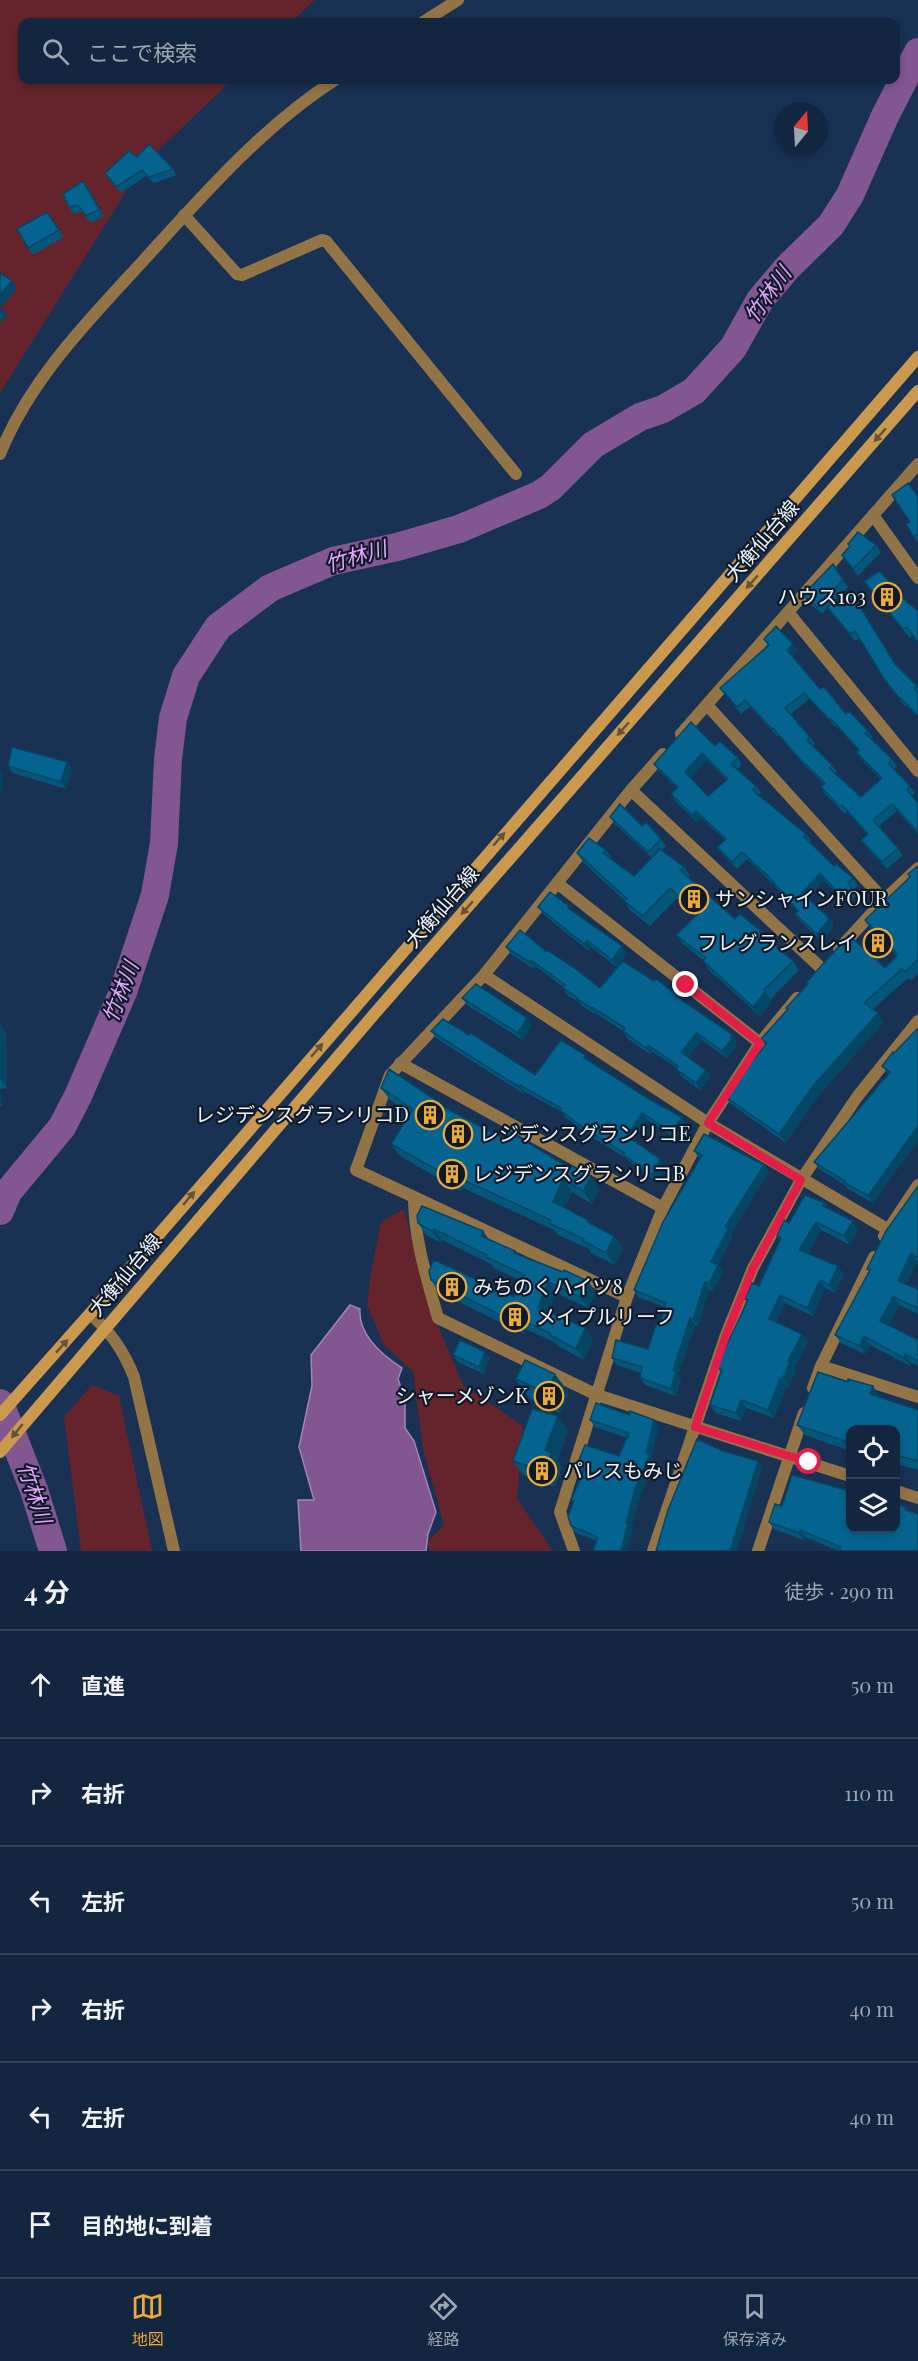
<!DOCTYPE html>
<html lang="ja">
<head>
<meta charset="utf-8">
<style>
	:root { --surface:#13263f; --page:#20324a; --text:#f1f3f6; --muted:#9da5b0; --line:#324359; --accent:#ebaa39 }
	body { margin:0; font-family:"Playfair Display","Noto Sans JP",serif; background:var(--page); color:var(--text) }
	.controls { position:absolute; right:18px; bottom:18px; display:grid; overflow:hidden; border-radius:12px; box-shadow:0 3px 9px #0003 }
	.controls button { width:54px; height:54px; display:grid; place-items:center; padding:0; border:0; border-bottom:2px solid var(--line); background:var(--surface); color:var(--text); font:30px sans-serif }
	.compass { position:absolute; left:774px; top:102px; width:54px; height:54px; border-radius:50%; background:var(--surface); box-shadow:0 3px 9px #0003; rotate:18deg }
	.stop { position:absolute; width:18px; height:18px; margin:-14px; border:4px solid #e11d48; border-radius:50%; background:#fff }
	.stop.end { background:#e11d48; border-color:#fff; box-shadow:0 2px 6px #0008 }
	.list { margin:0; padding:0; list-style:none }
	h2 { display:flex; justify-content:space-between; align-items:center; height:78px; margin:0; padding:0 24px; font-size:26px }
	h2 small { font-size:20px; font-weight:400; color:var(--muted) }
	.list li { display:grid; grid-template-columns:39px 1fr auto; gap:18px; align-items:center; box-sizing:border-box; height:108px; padding:0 24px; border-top:2px solid var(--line) }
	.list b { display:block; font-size:22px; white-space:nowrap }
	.list em { font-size:20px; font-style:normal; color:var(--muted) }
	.icon { flex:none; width:33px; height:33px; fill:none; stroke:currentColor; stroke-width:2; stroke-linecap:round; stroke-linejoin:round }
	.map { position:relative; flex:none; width:918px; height:1551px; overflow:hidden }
	.search { position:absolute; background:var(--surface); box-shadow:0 3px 9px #0003; left:18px; right:18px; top:18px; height:66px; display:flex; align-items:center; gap:15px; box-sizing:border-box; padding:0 21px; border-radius:12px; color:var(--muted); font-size:22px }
	.sheet { height:726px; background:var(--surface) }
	nav { display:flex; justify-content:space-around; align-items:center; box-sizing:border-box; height:84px; border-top:2px solid var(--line); background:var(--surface); font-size:16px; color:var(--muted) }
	nav a { display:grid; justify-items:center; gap:3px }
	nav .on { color:var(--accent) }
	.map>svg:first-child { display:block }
	.green { fill:#65242b }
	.water { fill:#825691; stroke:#a285b1; stroke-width:1.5 }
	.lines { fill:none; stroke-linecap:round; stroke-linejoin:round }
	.river { stroke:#825691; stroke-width:28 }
	.minor { stroke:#937447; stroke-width:12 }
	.tertiary { stroke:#937447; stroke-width:12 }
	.secondary { stroke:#ca994d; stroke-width:12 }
	.wall { fill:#04567b; fill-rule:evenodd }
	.shaded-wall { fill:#044664 }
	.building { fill:#05648f; stroke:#044664; stroke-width:1.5; fill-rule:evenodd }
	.oneway { fill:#635339 }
	.route { stroke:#e11d48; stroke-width:8 }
	.labels { text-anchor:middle; stroke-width:4.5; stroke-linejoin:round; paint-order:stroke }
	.street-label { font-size:20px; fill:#edf3fc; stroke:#0f1a29 }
	.poi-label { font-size:20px; fill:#edf3fc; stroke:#0f1a29; text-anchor:start }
	.water-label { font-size:21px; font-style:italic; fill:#e3a5f9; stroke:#0f1a29 }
</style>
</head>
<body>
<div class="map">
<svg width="918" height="1551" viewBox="0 0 918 1551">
	<rect width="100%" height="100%" fill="#193254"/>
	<!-- green -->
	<path class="green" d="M0,0h315l-24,22h-269v58h210l-90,86 -142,227z
		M404,1209l23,91 36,85 60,41 -6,73 36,52h-123l-2,-10 16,-16 -21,-76 -10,-78 -29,-26 -17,-40 4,-32 10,-51z
		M92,1385l27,11 33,155h-71l-17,-134z"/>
	<!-- water -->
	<path class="water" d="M350,1305l10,4c-2,26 22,46 42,59l-4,11 7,20v29l9,13 22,71 -8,22 -2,17h-125l-3,-51h16l-15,-53 13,-61 -1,-31z"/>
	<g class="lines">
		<!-- river -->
		<path class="river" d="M0,1211l8,-19 54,-65 16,-31 45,-104 32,-97 9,-52 4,-84 5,-41 13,-42 32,-49 52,-39 63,-27 64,-14 62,-18 80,-34 12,-8 42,-42 47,-28 23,-8 31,-18 39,-43 27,-48 27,-32 44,-43 19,-30 35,-79 33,-64
			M0,1403l34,87 19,61"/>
		<!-- minor -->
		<path class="minor" d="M184,215l53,59 5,1 80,-35 4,1 190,233
			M873,515l45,63
			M788,612l130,159
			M707,705l177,195
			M681,734l237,-270
			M663,754l-32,36 -147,185 -94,100 -34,95 58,27c0,42 13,82 24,121l159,77 253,81
			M631,790l190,178
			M557,883l203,160
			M839,949l45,-49 34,-32
			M484,975l224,148 179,106
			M400,1063l263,145
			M414,1197l213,100
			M884,1236l34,-51
			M821,1366l97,31
			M813,1388l8,-22 53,-109
			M896,1491l22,7
			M574,1551l-14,-39 67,-215 36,-89 45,-85 52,-80 37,-45
			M653,1551l73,-216 27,-67 48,-88 56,-83 61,-76
			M758,1551l46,-138"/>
		<!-- tertiary -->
		<path class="tertiary" d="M423,22l35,-22
			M0,454c30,-75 89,-134 143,-193 58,-64 120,-135 192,-181
			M90,1314c21,18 34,37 44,63l40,174"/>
		<!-- secondary -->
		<path class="secondary" d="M0,1415l110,-124 808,-934
			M0,1452l376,-440 542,-621"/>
	</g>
	<!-- wall -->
	<path class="wall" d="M137,157l36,12 4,6 -23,8 -8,-7 -25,17 -16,-20z
		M88,188l16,28 -13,7 -9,-11 -8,2 -5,-7z
		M47,212l17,25 -31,18 -5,-7z
		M918,497v46l-5,-7 -3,-14z
		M848,544l28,1 5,7 -23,24 -16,-21 8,-8z
		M838,571l10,16 -19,19 68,59 21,23v29l-12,-12 -1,1 -15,-19 -30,-49 -5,3 -27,-34 -6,7 -14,-12 -5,-7z
		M864,581l35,14 14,41 -3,2z
		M764,639l29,5 4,7 -5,5 28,33 26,25 22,17 5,7 -2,1 21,20 5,7 -3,3 16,17 5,7 -3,3 6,7v31l-21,-23 -18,15 24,29 -16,14 -21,-22 -5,-7 6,-6 -20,-22 -2,2 -20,-20 -4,-7 3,-3 -19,-18 -27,-31 -1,1 -27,-29 -9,7 -21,-26 48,-43zM809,699l26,28 1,-1 22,24 -2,2 5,7 20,20 -20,18 -26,-23 2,-2 -5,-7 -19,-19 2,-2 -5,-7 -20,-22z
		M715,746l23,12 4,7 -4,4 18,17 5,7 -3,2 48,39 5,7 -1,1 24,24 19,12 5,7 -5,5 3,6 -10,7 -22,-23 -16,18 25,25v5l-11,13 -22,-20 -5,-7 3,-3 -24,-26 -27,-26 -10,10 -15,-15 -5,-7 8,-7 -24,-22 -4,4 -22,-21 -4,-7 6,-6 -18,-17 -5,-7zM707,760l20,20 -19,16 -17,-18z
		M8,766l64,3 -6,20 -53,-16z
		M610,817l32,9 19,13 5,7 -4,4 22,17 6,9 -1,2 46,41 31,19 27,23 6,9 -28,29 1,2 -12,15 -50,-45 -7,-10h1l-21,-17 -7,-9 20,-20 -19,-17 -27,28 -19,-15 -7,-10h1l-41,-38 -7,-10 29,-3 7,10 21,16 17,-19 -36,-33z
		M918,866v108l-7,6 -3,-2 -35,31 11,13 -65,73 -33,48 -55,-39 -7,-8 41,-51 -4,-6 27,-29 -2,-2 99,-40 12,-12 -26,-27 -6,-9 45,-43z
		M538,907l36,5 53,41 -10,14 -26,-20 -2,4 -46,-37z
		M506,947l40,4 54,37 80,11 51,35 5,7v6l-9,11 -25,-18 -14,17 18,13 5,7 -11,13 -19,-14 -4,-8 -24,-16 -2,3 -24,-17 -4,-7 -26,-17 -1,1 -14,-9 -3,-4 -12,-7 -4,-7v-1l-27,-21 -2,3 -23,-15z
		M462,998l70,27 -9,15 -56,-35z
		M0,1024l6,9 1,55 -7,1 2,17h-2z
		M918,1028v112l-45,63 -25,-14 -3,-4 -26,-16 -5,-7 74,-88 -6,-8z
		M431,1031l104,44 55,-14 97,63 -10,15 -30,-19 -14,20 32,26 -8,16 -28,-21 -3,-3 -36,-22 -25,-19 -3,-5 -37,-20 -1,2 -88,-56z
		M381,1088l58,14 3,4 157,83 -7,15 -20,-12 -7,16 23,12 4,5 22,11 9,12 -8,17 -24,-12 -2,-4 -31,-14 -4,-5 -91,-42 -1,4 -62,-36 -9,-12 19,-30 -20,-14z
		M694,1151l70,14 5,7 -38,61 2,3 -15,29 5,7 -10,19 -4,-2 -11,37 -3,-1 -17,50 3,3 -5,18 -31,-11 -5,-7 1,-5 -25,-8 -4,-7 36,-9 11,-23 6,-19 -27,-10 -4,-7 66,-131z
		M918,1186v77l-1,-1 -11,22 12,5v25l-19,-9 -11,20 30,15v26l-7,-3 -1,3 -40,-21 -5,9 -24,-11 -6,-8 35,-63 -3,-3z
		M825,1203l3,5 25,13 5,8 -8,16 -29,-15 -13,24 36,20 -9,19 -10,-5 -12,28 -28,-13 -9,19 26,12 6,8 -14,26 2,2 -8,18 -2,-1 -12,31 -28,-10 -5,13 -25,-8 -6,-8 11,-32 -3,-5 29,-66 -2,-3 14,-13 21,-45 -3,-5 12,-13z
		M418,1223l65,8 6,9 26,11 3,4 70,26 8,12 -8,15 -32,-15 -8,19 45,28 -9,20 -26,-14 -2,-3 -30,-14 -2,5 -85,-42 -8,-12 83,17 8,-16 -28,-13 -3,-4 -49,-24 -1,3 -15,-8z
		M485,1352l5,6 -6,16 -26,-12 -5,-7z
		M516,1379l53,14 -9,20 -30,-14z
		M880,1397l38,13v60l-22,-6v-34h-46v21l-45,-16 -8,-10z
		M629,1415l25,5 5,7 -8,30 3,4 -14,35 -9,32 2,2 -36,11 -21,-8 -5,-7 2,-23 -2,-3 12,-28 -6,-7 42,-9 8,-18 -32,-11 -5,-7z
		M558,1416l10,15 -11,30 5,6 -7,20 -32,-12 -10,-14z
		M782,1506l124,1 3,4 9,40h-79l-34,-14 -1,3 -30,-11 -5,-7z"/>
	<!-- shaded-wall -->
	<path class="shaded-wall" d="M83,181l5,7 16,28 -5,-7z
		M12,281l5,7 -17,20v-13z
		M3,308l5,7 -8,8v-12z
		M793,644l4,7 -5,6 -5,-7z
		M702,753l5,7 -17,19 -5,-7z
		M67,762l5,7 -6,20 -5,-7z
		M0,769l2,3 1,22 -3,-5z
		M696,811l5,7 -4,4 -5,-7z
		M820,873l4,7 -17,20 -5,-7z
		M828,917l5,6v5l-11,13 -5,-7z
		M587,940l4,7 -2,4 -5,-7z
		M622,946l5,7 -10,14 -5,-7z
		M531,960l5,6 -2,3 -5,-7z
		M765,992l7,9 -12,15 -7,-9z
		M592,1007l5,7 -1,1 -5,-7z
		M878,1013l6,9 -65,73 -33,48 -7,-9 34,-48z
		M527,1018l5,7 -9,15 -5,-7z
		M0,1024l6,9 1,55 -7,-10z
		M697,1033l5,7 -16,19 -5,-7z
		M731,1034l5,7v6l-9,11 -5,-7z
		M648,1045l5,7 -2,3 -5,-7z
		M706,1070l5,7 -11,13 -4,-7z
		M520,1085l5,7 -1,2 -5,-7z
		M0,1089l2,17 -2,-3z
		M642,1113l5,7 -15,23 -5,-7z
		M682,1117l5,7 -10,15 -5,-7z
		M918,1126v14l-45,63 -5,-7z
		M660,1159l5,7 -8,16 -5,-7z
		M764,1165l5,7 -38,61 2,3 -15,29 5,7 -10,19 -4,-7 2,-22 14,-35z
		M455,1176l8,12 -1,4 -9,-13z
		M591,1176l8,13 -7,15 -9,-13z
		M563,1179l9,13 -10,23 -9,-13z
		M853,1221l5,8 -8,16 -6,-9z
		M816,1222l5,8 -16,28 -6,-8z
		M434,1229l8,11 -1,3 -8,-11z
		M483,1231l8,12 -10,-7z
		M614,1236l9,12 -8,17 -9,-12z
		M911,1253l6,9 -14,27 -5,-8z
		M838,1266l6,8 -9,19 -6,-8z
		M820,1280l5,8 -12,28 -6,-8z
		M588,1281l8,12 -8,15 -8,-11z
		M548,1282l8,11 -10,26 -8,-12z
		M705,1282l4,7 -11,37 -5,-7z
		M780,1295l5,8 -11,24 -5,-8z
		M893,1297l6,8 -13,25 -6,-9z
		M518,1318l8,11 -2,5 -8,-11z
		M690,1318l5,7 -17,50 3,3 -5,18 -5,-7 2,-19z
		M585,1328l8,12 -9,20 -8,-11z
		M802,1334l6,8 -14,26 2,2 -8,18 -6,-8 6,-19z
		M864,1336l6,9 -5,9 -5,-8z
		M485,1352l5,6 -6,16 -5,-7z
		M905,1354l6,9 -1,3 -6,-8z
		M555,1374l14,19 -9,20 -14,-20z
		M780,1379l6,8 -12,31 -6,-8z
		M873,1386l7,11 -2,8 -8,-11z
		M741,1400l5,8 -5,13 -5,-8z
		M558,1416l10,15 -11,30 5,6 -7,20 -10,-15v-22z
		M654,1420l5,7 -8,30 3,4 -14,35 -9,32 2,2 -6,21h-6l5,-28z
		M758,1461l4,7 -25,83h-7z
		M800,1530l5,7 -1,3 -5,-7z"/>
	<!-- building -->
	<path class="building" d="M149,144l24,25 -24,8 -7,-7 -26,17 -11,-14 24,-22 8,6z
		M83,181l16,28 -13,7 -8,-11 -9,2 -6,-13z
		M47,212l12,18 -31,18 -11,-19z
		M0,273l12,8 -12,14z
		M908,483l10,14v38l-5,1 -7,-12 4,-2 -18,-27z
		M858,532l18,13 -23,24 -11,-14 8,-9 -2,-2z
		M833,564l10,16 -26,27 -14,-12z
		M880,571l19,24 19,16v32l-11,-16 -4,2 -39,-48z
		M851,592l44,72 22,22 -3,2 4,6v22l-17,-18 -1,1 -15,-19 -30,-49 -5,3 -23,-27z
		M776,626l17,18 -6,6 33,39 4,-2 22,27 3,-3 19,20 -3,2 27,26 -4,4 22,23 -3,4 11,13v29l-26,-28 -19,16 25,28 -16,14 -21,-22 7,-6 -26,-29 -2,2 -19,-20 4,-4 -25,-24 -27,-31 -1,1 -27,-29 -8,7 -17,-19 49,-43 -5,-6zM804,693l26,27 1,-1 28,31 -3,2 26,26 -21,19 -32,-29 3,-3 -25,-25 3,-3 -25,-29z
		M691,722l24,24 5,-5 18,17 -7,6 25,22 -4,4 54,44 -2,3 30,29 2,-2 17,14 -5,5 3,6 -10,7 -21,-23 -18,20 26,24v4l-11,13 -22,-20 3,-3 -28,-33 -28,-26 -10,10 -15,-15 9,-8 -30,-28 -4,4 -21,-21 7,-7 -24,-23zM702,753l26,26 -20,17 -23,-24z
		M12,747l55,15 -6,20 -53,-16z
		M620,804l22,22 4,-4 15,17 -13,13 -38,-35z
		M589,838l17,12 -3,3 31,23 26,-27 24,18 -4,3 55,49 5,-5 21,17 -2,1 34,29 -29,29 1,2 -12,15 -50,-46 3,-3 -30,-23 22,-21 -28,-26 -27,28 -19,-15 3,-2 -50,-46z
		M918,866v93l-13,13 -3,-3 -38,34 14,10 -65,73 -34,48 -55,-38 43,-53 -6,-4 27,-30 -2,-1 22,-24 -2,-1 7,-8 36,-40 36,33 13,-13 -33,-35 45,-43 -2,-3z
		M550,892l19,14 -1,2 54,38 -10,14 -25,-20 -3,4 -46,-37z
		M520,930l26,21 1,-1 29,19 24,19 23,-27 31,20 2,-2 21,16 -1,1 55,38v6l-9,11 -25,-18 -16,19 25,18 -10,13 -20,-14 2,-3 -30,-21 -2,3 -23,-17 2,-3 -33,-21 -1,1 -14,-9 1,-1 -15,-10 2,-3 -34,-25 -2,2 -23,-15z
		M476,984l51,34 -9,15 -56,-35z
		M443,1019l26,16 2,-2 64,42 26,-35 24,15 -1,3 68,43 30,16 -10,15 -30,-19 -15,23 33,23 -8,16 -28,-20 1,-2 -40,-24 -25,-19 1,-2 -41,-23 -1,2 -88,-56z
		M918,1028v98l-50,70 -24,-14 1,-1 -31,-19 76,-90 -8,-6 11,-14 1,1z
		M389,1069l50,33 -1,2 66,35 4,-8 62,37 2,-2 19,10 -8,15 -20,-12 -10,23 35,18 -1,2 27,14 -8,17 -23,-12 1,-2 -35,-16 2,-3 -96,-44 -2,3 -62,-35 22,-35 -32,-21z
		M704,1134l60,31 -39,62 3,2 -17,33 7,3 -9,19 -4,-2 -12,37 -3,-1 -17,52 3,1 -5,18 -31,-11 2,-11 -30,-9 4,-18 32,9 8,-24 3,1 7,-23 -32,-13 29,-68 39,-67 -8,-4z
		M918,1186v72l-7,-5 -13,28 20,8v19l-25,-11 -13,24 38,19v21l-13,-7 -1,4 -40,-22 -4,10 -25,-11 35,-65 -3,-1 19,-38z
		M805,1195l20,8 -2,3 30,15 -9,15 -28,-14 -17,28 39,16 -9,19 -9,-5 -13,28 -27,-13 -11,24 33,15 -14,27 2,1 -8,18 -2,-1 -12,31 -27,-10 -5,13 -26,-8 12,-35 -4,-2 5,-15 25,-53 -3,-1 7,-16 7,3 22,-48 -4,-2 7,-16 5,3z
		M422,1206l61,25 -2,5 34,15 -1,2 49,19 1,-2 24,11 -8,16 -32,-15 -10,25 47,21 -9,21 -26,-14v-2l-32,-15 -2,5 -85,-43 -2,-9 5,-11 80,37 11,-22 -39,-18 1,-2 -53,-26 -1,3 -15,-9 -1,-7z
		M460,1340l25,12 -6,15 -26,-12z
		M525,1360l30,14 -9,19 -30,-14z
		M818,1372l30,10v-3l25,7 -3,8 48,16v51l-22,-6v-25h-46v13l-53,-18z
		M596,1403l33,12 1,-4 24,9 -8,33 4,1 -15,35 -9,34h2l-7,28h-28l5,-14 -27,-11 -3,-10 6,-15 -3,-1 14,-32 -8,-3 8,-20 34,11 10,-23 -39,-13z
		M532,1409l26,7 -13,34 6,3 -6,19 -32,-11z
		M697,1439l26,12 35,10 -28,90h-74l12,-41z
		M792,1475l58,16v37h46v-24l10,3 -1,3 13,4v37h-76l-2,-1 1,-3 -41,-17 -1,3 -30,-11 6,-18 7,2z"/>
	<!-- one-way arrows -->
	<defs><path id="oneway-solid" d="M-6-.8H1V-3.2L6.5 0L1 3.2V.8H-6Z" transform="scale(1.5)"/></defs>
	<g class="oneway">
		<use href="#oneway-solid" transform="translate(880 435) rotate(131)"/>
		<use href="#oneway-solid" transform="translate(752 582) rotate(131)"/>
		<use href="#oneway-solid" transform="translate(623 729) rotate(131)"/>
		<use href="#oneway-solid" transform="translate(499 839) rotate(-49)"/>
		<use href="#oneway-solid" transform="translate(467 908) rotate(131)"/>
		<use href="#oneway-solid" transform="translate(317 1050) rotate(-49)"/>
		<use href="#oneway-solid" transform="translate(189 1198) rotate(-50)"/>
		<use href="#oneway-solid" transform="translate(62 1346) rotate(-48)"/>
		<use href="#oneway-solid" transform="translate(17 1431) rotate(129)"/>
	</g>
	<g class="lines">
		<!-- route -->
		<path class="route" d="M686,985l74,58 -52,80 93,57 -48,88 -27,67 -31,92 114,35"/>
	</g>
	<!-- icons -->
	<defs>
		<g id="building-ring" transform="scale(1.5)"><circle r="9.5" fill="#0f1a29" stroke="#ebaa39" stroke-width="1.5"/><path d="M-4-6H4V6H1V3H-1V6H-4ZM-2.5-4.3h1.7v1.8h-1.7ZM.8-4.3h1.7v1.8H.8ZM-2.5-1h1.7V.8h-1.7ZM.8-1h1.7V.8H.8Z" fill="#ebaa39"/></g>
	</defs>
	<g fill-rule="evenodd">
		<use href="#building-ring" x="887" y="597"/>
		<use href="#building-ring" x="694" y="899"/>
		<use href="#building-ring" x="878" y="943"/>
		<use href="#building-ring" x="430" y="1115"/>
		<use href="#building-ring" x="458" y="1134"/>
		<use href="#building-ring" x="452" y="1174"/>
		<use href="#building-ring" x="452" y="1287"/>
		<use href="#building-ring" x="515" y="1317"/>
		<use href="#building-ring" x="549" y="1396"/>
		<use href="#building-ring" x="542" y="1471"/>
	</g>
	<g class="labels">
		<!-- street labels -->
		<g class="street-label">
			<text transform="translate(762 541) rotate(-49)" y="7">大衡仙台線</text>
			<text transform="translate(442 907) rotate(-49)" y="7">大衡仙台線</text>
			<text transform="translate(125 1275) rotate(-50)" y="7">大衡仙台線</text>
		</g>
		<!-- poi labels -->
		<g class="poi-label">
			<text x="866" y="604" text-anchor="end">ハウス103</text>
			<text x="715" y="906">サンシャインFOUR</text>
			<text x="857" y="950" text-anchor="end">フレグランスレイ</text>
			<text x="409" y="1122" text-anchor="end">レジデンスグランリコD</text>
			<text x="479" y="1141">レジデンスグランリコE</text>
			<text x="473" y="1181">レジデンスグランリコB</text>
			<text x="473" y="1294">みちのくハイツ8</text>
			<text x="536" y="1324">メイプルリーフ</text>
			<text x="528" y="1403" text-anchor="end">シャーメゾンK</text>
			<text x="563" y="1478">パレスもみじ</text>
		</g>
		<!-- water labels -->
		<g class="water-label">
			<text transform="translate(768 295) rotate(-54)" y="7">竹林川</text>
			<text transform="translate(356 557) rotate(-16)" y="7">竹林川</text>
			<text transform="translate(121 992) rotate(-69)" y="7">竹林川</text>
			<text transform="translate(34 1493) rotate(71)" y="7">竹林川</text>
		</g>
	</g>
</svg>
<div class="controls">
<button><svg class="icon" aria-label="locate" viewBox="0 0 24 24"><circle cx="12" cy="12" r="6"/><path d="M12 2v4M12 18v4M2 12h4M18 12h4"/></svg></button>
<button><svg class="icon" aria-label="layers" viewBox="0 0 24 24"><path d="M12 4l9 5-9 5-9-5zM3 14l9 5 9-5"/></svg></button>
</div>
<svg class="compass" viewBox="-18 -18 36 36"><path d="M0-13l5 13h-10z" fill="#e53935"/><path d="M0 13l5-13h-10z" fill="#9da5b0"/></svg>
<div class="stop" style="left:809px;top:1462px"></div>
<div class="stop end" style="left:686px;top:985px"></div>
<div class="search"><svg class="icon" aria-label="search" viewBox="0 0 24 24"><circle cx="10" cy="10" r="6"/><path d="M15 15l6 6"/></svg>ここで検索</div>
</div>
<section class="sheet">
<h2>4 分<small>徒歩 · 290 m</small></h2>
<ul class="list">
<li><svg class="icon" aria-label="ahead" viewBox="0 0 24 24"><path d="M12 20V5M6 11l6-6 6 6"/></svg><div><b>直進</b></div><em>50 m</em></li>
<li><svg class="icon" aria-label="right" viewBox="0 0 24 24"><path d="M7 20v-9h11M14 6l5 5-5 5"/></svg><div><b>右折</b></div><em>110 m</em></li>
<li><svg class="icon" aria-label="left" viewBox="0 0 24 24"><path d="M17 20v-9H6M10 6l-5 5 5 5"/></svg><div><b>左折</b></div><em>50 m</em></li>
<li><svg class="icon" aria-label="right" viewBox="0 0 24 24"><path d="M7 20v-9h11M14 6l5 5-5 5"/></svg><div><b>右折</b></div><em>40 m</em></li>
<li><svg class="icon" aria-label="left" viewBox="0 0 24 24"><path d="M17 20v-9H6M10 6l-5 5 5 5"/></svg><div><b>左折</b></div><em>40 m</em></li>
<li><svg class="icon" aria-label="arrive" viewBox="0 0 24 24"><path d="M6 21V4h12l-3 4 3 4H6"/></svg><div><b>目的地に到着</b></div></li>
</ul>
</section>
<nav>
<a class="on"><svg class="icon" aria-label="map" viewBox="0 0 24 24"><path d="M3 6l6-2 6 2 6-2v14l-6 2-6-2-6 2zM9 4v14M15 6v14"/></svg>地図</a>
<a><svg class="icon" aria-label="directions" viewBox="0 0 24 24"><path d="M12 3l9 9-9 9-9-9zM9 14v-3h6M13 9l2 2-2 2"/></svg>経路</a>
<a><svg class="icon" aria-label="saved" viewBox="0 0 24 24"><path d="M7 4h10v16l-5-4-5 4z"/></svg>保存済み</a>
</nav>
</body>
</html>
